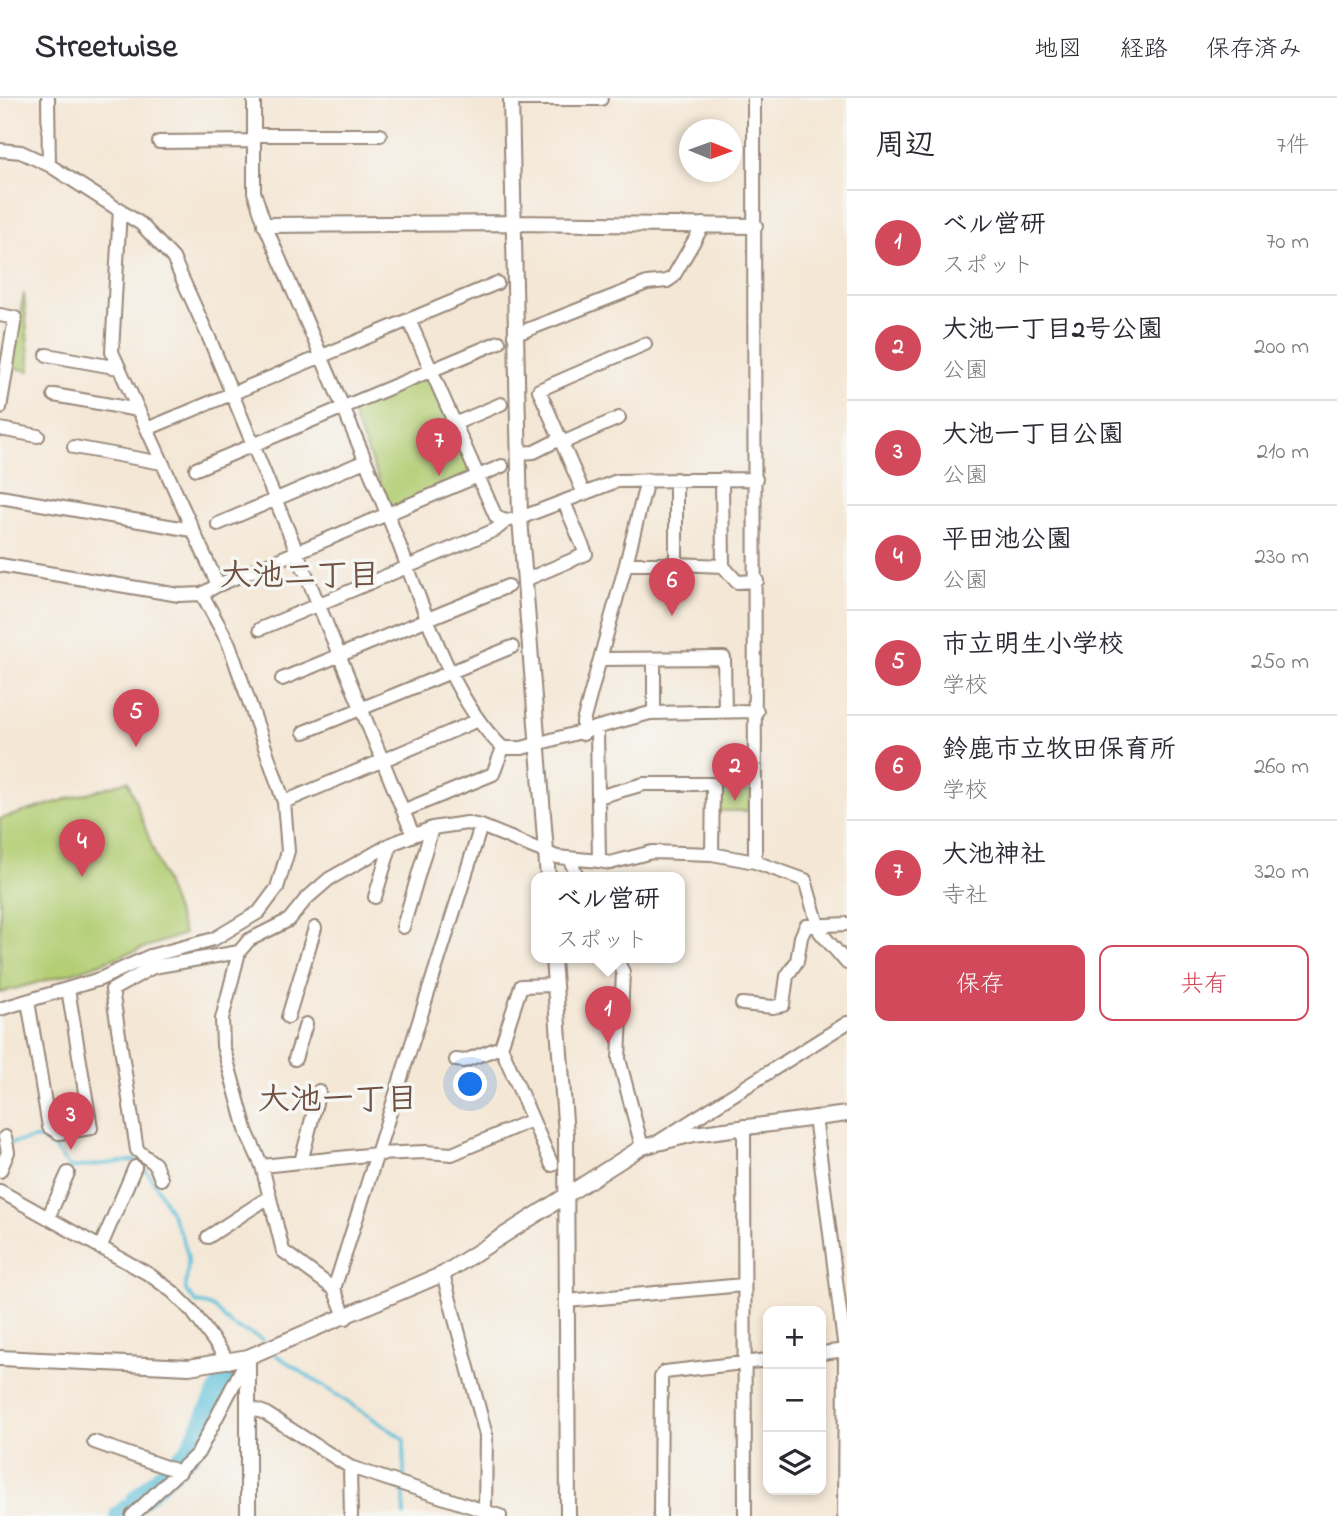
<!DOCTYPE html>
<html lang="ja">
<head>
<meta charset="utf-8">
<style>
	:root { --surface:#fff; --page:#f2f2f3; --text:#2b2b33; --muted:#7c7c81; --line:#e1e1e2; --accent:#d1495b }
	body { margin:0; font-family:"Indie Flower","Klee One",sans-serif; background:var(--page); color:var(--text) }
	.controls { position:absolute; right:21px; bottom:21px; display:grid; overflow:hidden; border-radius:14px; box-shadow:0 4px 10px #0003 }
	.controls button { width:63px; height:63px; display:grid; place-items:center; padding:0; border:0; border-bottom:2px solid var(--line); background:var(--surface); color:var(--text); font:35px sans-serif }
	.compass { position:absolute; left:679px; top:21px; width:63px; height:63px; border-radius:50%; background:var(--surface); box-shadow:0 4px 10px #0003; rotate:91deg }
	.you { position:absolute; left:471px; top:987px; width:24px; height:24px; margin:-18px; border:5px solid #fff; border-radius:50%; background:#1a73e8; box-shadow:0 0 0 10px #1a73e833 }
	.badge { display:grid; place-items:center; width:46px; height:46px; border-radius:50%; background:var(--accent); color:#fff; font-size:23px; font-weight:700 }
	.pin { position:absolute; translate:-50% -58px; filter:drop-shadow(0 2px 4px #0008) }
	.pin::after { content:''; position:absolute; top:37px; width:24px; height:21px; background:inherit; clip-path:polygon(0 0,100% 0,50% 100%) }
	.popup { position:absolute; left:531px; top:774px; width:154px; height:91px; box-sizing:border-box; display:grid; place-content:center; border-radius:14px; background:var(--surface); filter:drop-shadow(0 2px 5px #0005); font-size:23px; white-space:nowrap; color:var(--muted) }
	.popup b { font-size:26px; color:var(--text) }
	.popup::after { content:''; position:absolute; left:50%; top:100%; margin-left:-14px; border:14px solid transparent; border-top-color:var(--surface) }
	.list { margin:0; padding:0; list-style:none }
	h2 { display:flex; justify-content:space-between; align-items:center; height:91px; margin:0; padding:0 28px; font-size:30px }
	h2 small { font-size:23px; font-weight:400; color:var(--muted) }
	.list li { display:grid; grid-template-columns:46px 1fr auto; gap:21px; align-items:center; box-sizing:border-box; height:105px; padding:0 28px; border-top:2px solid var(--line) }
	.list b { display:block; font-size:26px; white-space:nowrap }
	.list p { margin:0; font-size:23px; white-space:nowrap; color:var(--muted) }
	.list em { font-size:23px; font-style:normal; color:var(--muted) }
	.actions { display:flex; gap:14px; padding:21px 28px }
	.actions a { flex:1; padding:16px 0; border:2px solid var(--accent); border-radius:14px; text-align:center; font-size:24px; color:var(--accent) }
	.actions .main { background:var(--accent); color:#fff }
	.icon { flex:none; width:38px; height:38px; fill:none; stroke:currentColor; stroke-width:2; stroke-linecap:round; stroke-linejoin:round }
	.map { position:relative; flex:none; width:847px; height:1418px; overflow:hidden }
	header { display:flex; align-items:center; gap:42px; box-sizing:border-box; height:98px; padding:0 35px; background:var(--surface); border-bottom:2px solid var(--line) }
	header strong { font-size:33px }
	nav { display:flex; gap:38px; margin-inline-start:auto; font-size:24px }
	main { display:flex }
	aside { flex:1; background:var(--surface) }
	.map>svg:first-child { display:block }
	.green { fill:#b3ce74; stroke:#777c49; stroke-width:2 }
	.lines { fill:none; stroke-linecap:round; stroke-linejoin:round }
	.stream { stroke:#5bbfd9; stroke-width:3.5 }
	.river { stroke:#5bbfd9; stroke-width:23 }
	.minor-casing { stroke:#98887a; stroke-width:16 }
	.tertiary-casing { stroke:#98887a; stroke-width:18 }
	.minor { stroke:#fff; stroke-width:12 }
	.tertiary { stroke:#fff; stroke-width:14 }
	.labels { text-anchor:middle; stroke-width:7; stroke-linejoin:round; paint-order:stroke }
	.neighbourhood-label { font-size:32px; font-weight:bold; fill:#705244; stroke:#f6f6f2 }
</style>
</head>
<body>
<header>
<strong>Streetwise</strong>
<nav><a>地図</a><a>経路</a><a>保存済み</a></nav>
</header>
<main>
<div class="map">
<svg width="847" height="1418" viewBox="0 0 847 1418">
	<rect width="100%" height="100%" fill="#f6f6f2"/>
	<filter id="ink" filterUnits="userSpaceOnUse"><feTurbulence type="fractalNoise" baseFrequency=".0143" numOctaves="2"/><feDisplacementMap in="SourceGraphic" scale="14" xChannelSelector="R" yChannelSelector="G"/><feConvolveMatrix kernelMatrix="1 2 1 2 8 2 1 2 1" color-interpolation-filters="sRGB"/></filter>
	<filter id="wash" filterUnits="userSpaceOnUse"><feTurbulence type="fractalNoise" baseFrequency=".00686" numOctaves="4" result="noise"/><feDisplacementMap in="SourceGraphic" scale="28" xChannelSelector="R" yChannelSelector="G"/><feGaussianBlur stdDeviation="1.57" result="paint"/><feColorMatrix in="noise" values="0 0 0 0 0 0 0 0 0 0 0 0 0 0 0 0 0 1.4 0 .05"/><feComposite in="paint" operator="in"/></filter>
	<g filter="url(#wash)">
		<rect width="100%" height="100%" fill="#f4e7d5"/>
		<!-- green -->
		<path class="green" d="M24,195l6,78 -20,-4z
			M425,279l5,1 41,95 -80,36 -39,-95 3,-5z
			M128,683l56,153 -109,38 -75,21v-174z
			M719,693h31v20h-31z"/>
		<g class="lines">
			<!-- stream -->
			<path class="stream" d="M0,1047l40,-7 13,9 17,21 67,-8c15,13 48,76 51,98 1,11 -3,22 -2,33l11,12c26,3 21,15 38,24 9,5 19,7 27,13
				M276,1257l128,84v39
				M404,1393v25"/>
			<!-- river -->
			<path class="river" d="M137,1403l53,-49 36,-73
				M121,1418l7,-6"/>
		</g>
	</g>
	<g filter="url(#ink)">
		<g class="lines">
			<!-- minor casing -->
			<g class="minor-casing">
				<path id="minor" d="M48,0l1,67
					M254,0v94l11,33c41,97 84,193 123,291 30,72 58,179 115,232h19l128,-35 107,-2
					M754,0l1,764 50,18 15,52 27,31
					M511,1h90
					M254,37h126
					M159,44l95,-1
					M0,52l21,2 28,13 92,59 32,34 37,82 203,495
					M0,217l15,3 -15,90
					M409,222l87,197 10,4 14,-3 97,-37 139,-2
					M514,237l133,-52 20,-2 6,-4 31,-53
					M47,257l72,13
					M54,297l84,15
					M454,326l47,-20
					M0,331l38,7
					M147,331l350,-146
					M562,345l57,-25
					M74,349l88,16
					M518,355l16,-1 26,-13
					M196,371l303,-127
					M676,381v85l47,2
					M722,381l1,87 14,16 20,-1
					M647,382l-21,84h50
					M584,396l-45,-104 106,-46
					M0,399l192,33
					M218,426l147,-63
					M626,466l-26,95 124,-1 1,54
					M0,467l179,30 23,-1 16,-9 -106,-233 8,-143
					M525,482l61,-26 -22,-52
					M218,487l284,-119
					M260,531l235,-99 11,-9
					M282,581l226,-93
					M654,615v-54
					M597,630l1,69 46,-13h69l-1,70 43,8
					M304,634l208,-85
					M583,636v-12l17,-63
					M284,704l192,-81
					M405,712l88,-36 10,-26
					M569,760l9,20
					M599,763l11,2 42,-11 60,2
					M375,799l16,-53
					M403,829l29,-99
					M616,860l7,14 -4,87 23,88
					M151,862l2,7 86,-15
					M153,869l-41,23 25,160 18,14 6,15
					M28,903l21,126 10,6 32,-5 -23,-139
					M742,906l31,3 10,-2 4,-29 10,-15 4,-24 5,-11 41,-2
					M0,911l100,-30 50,-23 64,-17 45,-27 18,-24 11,-37 -4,-49 -55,-158 -27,-50
					M288,919l27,-89
					M501,949l51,118
					M295,961l11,-35
					M456,962l8,1 37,-14 20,-61 34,-1
					M815,1019l30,233 -1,166
					M744,1028l1,390
					M661,1042l186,-117
					M301,1064l18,-71
					M262,1068l115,-12 49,-2 26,2 80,-34
					M0,1073l8,-19 -3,-15
					M0,1093l150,84 23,17 19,19 37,51
					M48,1120l20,-45
					M208,1139l61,-40
					M100,1150l35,-81
					M443,1176l43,161 -1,76
					M334,1191l147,-463
					M567,1203l176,-16
					M346,1220l-12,-29 -51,-38 -21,-85 -15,-33 -24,-87 -1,-27 17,-67 10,-12 40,-20 17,-21 23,-20 62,-35 41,-16 35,-5 14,3 76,31 42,4 -1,-64
					M821,1255l26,-3
					M248,1309l17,6 85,54 150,49
					M94,1344l86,30
					M350,1369l1,49
					M132,1418l66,-63 50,-96
					M660,1418l1,-139 4,-5 103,-12"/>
			</g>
			<!-- tertiary casing -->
			<g class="tertiary-casing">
				<path id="tertiary" d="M511,0l9,420 28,360
					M265,127l248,-2 242,3
					M553,860l13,177 2,381
					M248,1259v159
					M0,1260l189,9 59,-10 195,-83 199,-127 52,-13 153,-20"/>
			</g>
			<!-- minor -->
			<use href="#minor" class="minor"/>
			<!-- tertiary -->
			<use href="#tertiary" class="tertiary"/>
		</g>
	</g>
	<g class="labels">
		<!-- neighbourhood labels -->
		<g class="neighbourhood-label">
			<text x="300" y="487">大池二丁目</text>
			<text x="338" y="1011">大池一丁目</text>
		</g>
	</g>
</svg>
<div class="controls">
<button>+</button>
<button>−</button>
<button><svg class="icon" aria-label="layers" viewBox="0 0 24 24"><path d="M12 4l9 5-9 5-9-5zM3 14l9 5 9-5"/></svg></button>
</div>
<svg class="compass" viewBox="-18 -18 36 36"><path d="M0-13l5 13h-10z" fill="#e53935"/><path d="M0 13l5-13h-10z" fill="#7c7c81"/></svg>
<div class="you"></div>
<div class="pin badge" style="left:608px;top:946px">1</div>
<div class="popup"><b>べル営研</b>スポット</div>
<div class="pin badge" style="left:735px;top:703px">2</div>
<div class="pin badge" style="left:71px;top:1052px">3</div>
<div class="pin badge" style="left:82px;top:779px">4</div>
<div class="pin badge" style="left:136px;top:649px">5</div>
<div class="pin badge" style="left:672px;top:518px">6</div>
<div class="pin badge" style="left:439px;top:378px">7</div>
</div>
<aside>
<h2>周辺<small>7件</small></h2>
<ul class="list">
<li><span class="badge">1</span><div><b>べル営研</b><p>スポット</p></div><em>70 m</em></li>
<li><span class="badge">2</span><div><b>大池一丁目2号公園</b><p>公園</p></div><em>200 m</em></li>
<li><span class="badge">3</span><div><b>大池一丁目公園</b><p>公園</p></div><em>210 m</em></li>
<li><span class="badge">4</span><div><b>平田池公園</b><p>公園</p></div><em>230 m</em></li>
<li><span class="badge">5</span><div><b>市立明生小学校</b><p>学校</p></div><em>250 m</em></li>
<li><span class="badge">6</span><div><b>鈴鹿市立牧田保育所</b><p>学校</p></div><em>260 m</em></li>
<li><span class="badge">7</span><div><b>大池神社</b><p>寺社</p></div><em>320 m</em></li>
</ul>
<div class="actions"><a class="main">保存</a><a>共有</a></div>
</aside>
</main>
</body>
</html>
